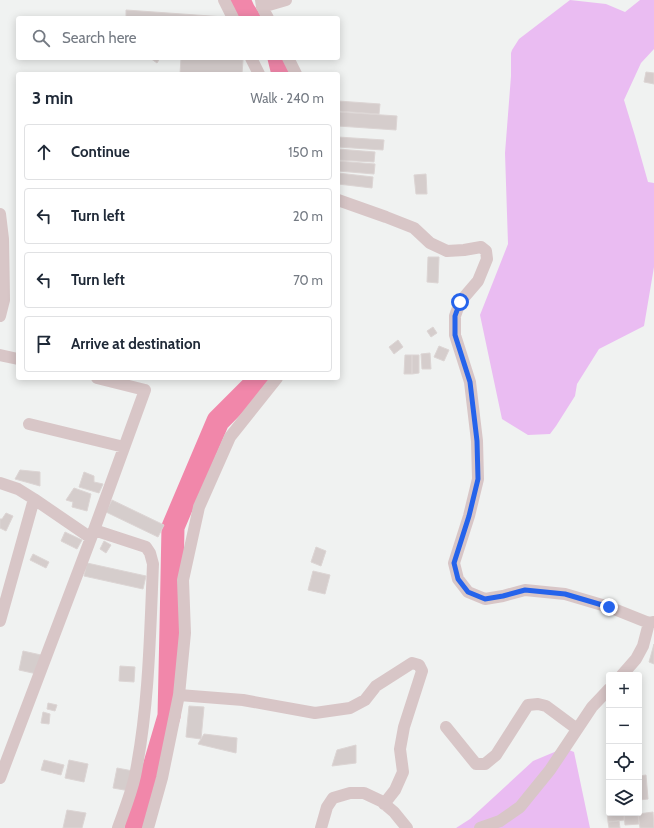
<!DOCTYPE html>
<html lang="en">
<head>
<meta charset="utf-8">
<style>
	:root { --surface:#fff; --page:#f6f6f7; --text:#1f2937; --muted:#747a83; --line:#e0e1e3 }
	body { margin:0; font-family:Cabin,sans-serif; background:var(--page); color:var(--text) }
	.controls { position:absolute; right:12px; bottom:12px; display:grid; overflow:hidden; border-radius:4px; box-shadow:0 2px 10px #0003 }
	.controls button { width:36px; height:36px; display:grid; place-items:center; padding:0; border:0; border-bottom:1px solid var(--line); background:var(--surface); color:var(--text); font:20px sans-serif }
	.stop { position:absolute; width:12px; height:12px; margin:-9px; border:3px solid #2563eb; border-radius:50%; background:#fff }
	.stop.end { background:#2563eb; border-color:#fff; box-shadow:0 1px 4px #0008 }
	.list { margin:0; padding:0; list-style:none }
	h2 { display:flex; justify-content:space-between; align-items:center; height:52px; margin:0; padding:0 16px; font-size:17px }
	h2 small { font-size:13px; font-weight:400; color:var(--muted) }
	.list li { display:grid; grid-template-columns:26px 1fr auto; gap:12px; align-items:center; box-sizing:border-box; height:56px; margin:0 8px 8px; padding:0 8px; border:1px solid var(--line); border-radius:4px }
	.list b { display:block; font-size:15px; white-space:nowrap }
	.list em { font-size:13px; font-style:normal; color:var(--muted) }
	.icon { flex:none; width:22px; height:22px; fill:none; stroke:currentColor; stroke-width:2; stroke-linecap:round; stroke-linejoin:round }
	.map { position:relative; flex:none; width:654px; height:828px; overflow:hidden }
	.search { position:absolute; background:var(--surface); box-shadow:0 2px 10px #0003; left:16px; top:16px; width:324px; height:44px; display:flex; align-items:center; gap:10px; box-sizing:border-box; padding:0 14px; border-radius:4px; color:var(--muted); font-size:15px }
	.panel { position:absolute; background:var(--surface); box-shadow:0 2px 10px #0003; left:16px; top:72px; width:324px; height:308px; border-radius:4px }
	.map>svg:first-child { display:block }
	.green { fill:#eabcf2 }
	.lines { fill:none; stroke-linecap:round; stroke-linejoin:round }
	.river { stroke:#f187aa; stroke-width:23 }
	.building { fill:#d5cdcc; stroke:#dcd5d4 }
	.minor { stroke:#d8c6c7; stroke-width:12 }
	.route { stroke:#2563eb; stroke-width:5 }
</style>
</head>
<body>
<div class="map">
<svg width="654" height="828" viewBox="0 0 654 828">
	<rect width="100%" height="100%" fill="#f0f2f1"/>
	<!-- green -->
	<path class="green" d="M570,0l36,4 19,8 15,-12h14v49l-13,14 -17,37 11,36 13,46 6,1v84l-10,59 -45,23 -22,35 -2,12 -19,30 -6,8 -22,1 -26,-16 -22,-104 28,-71 -3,-91 6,-77v-23l1,-3 7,-11z
		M564,748l10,4 16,76h-134l14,-9 63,-58z"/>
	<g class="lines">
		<!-- river -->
		<path class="river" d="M239,0l5,11 5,7
			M279,58l4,16
			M136,828l33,-112 2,-89 2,-100 45,-106 43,-43"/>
	</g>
	<!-- building -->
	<path class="building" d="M126,10l98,7v1h-98z
		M150,58h10l-3,5z
		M181,58h39l23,2 -1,14h-62z
		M646,72l8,1v11l-10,-2z
		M338,101l42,3 -1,10 -41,-3z
		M338,112l59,4 -1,14 -58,-4z
		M338,137l46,3 -1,10 -45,-3z
		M338,149l37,3 -1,10 -36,-2z
		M338,161l37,3 -1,10 -36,-3z
		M338,173l35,4 -1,11 -34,-4z
		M426,174l1,20h-11l-2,-19z
		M428,257h11l-1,26 -11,-1z
		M433,327l4,6 -6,4 -4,-6z
		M398,340l5,7 -9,7 -5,-7z
		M439,346l10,4 -5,11 -10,-4z
		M430,353l1,16h-9l-1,-15z
		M405,355h7v19h-8z
		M412,355h7v18l-7,1z
		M20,470l20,2v14l-25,-7z
		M84,472l10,4v6l9,2 -4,9 -20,-6z
		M74,488l17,6 -4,17 -15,-4 1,-5 -7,-2z
		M112,500l52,25 -6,12 -52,-25z
		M6,513l7,3 -7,15 -6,-3v-9h2z
		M65,532l17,8 -5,9 -16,-8z
		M104,541l7,4 -5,8 -6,-4z
		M316,547l10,4 -5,15 -10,-4z
		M33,554l16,8 -3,6 -16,-8z
		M87,563l59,13 -3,13 -59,-13z
		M313,571l17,4 -5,19 -17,-4z
		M654,644v20l-5,-2z
		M23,651l18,4 -4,19 -18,-4z
		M120,666l15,1 -1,15 -15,-1z
		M48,703l9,2 -2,6 -8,-2z
		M189,706l15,1 -3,32 -15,-2z
		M43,712l7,2 -1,10 -8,-1z
		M204,734l33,4 -1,15 -38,-9z
		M356,745v18l-24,3 5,-16z
		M44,760l20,5 -3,10 -20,-5z
		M69,760l19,4 -4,18 -19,-4z
		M117,768l16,3 -3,20 -17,-3z
		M646,775l2,24 -9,1v-24z
		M607,803h2v10h15v7l-16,2z
		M67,810l19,3 -4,15h-19z
		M653,812l1,16h-14l-2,-14z
		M624,813h14l1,11 -14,1z
		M619,821l1,7h-11l-1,-6z"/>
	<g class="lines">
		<!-- minor -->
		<path class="minor" d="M224,0l9,18
			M261,0l1,7 6,11
			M262,7l24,-7
			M251,58l8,16
			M288,58l8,16
			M338,200l48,17 28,11 16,15 17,8 17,-1 17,-3 5,4 1,8 -9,22 -18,21 -5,14v19l15,47 7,59 1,38 -9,37 -15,47 4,16 10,13 17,7 18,-3 22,-6 40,4 44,13 40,16 5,-1
			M0,214l3,25 1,61 -4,16
			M0,355l18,4
			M29,424l95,23
			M0,483l18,6 16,10 -34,122
			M34,499l57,39
			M94,530l52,17 4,6 3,11c-3,71 -4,142 -18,212 -4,18 -11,35 -17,52
			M622,675l14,-16 7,-13 6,-23
			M179,695l64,5 72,13 35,-5 15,-8 11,-14 36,-23 7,2 3,6 -18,56 -4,22 3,23 -8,18 -11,14
			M446,727l30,37h9l11,-9 32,-50 10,-1 8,2 31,23
			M0,778l94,-248 51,-140 -48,-12
			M148,828l14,-50 17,-83 6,-62 -2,-53 16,-73 31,-70 47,-59
			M321,828l6,-21 6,-9 17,-5h14l17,8 13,11 13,16
			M480,828l20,-7 20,-14 30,-37 42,-63 17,-18"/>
	</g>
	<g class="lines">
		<!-- route -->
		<path class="route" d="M460,302l-5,14v19l15,47 7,59 1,38 -9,37 -15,47 4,16 10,13 17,7 18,-3 22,-6 40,4 44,13"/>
	</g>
</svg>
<div class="controls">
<button>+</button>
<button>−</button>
<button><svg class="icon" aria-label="locate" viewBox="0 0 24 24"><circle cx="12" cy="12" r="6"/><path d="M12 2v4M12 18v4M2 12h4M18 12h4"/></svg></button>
<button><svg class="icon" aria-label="layers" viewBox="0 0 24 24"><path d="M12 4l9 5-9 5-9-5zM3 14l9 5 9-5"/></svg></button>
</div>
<div class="stop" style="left:460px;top:302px"></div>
<div class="stop end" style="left:609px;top:607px"></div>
<div class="search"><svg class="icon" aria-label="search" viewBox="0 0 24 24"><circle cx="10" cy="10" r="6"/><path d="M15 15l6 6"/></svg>Search here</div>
<section class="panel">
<h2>3 min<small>Walk · 240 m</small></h2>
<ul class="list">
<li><svg class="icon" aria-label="ahead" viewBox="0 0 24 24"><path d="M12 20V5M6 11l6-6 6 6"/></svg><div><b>Continue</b></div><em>150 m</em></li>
<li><svg class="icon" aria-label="left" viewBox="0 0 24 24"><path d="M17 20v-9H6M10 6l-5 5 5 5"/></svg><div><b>Turn left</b></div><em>20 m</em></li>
<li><svg class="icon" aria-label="left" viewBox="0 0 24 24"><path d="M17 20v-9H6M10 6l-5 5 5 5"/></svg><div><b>Turn left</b></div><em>70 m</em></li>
<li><svg class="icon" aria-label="arrive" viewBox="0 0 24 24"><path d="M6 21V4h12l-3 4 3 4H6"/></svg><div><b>Arrive at destination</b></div></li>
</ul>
</section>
</div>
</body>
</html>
